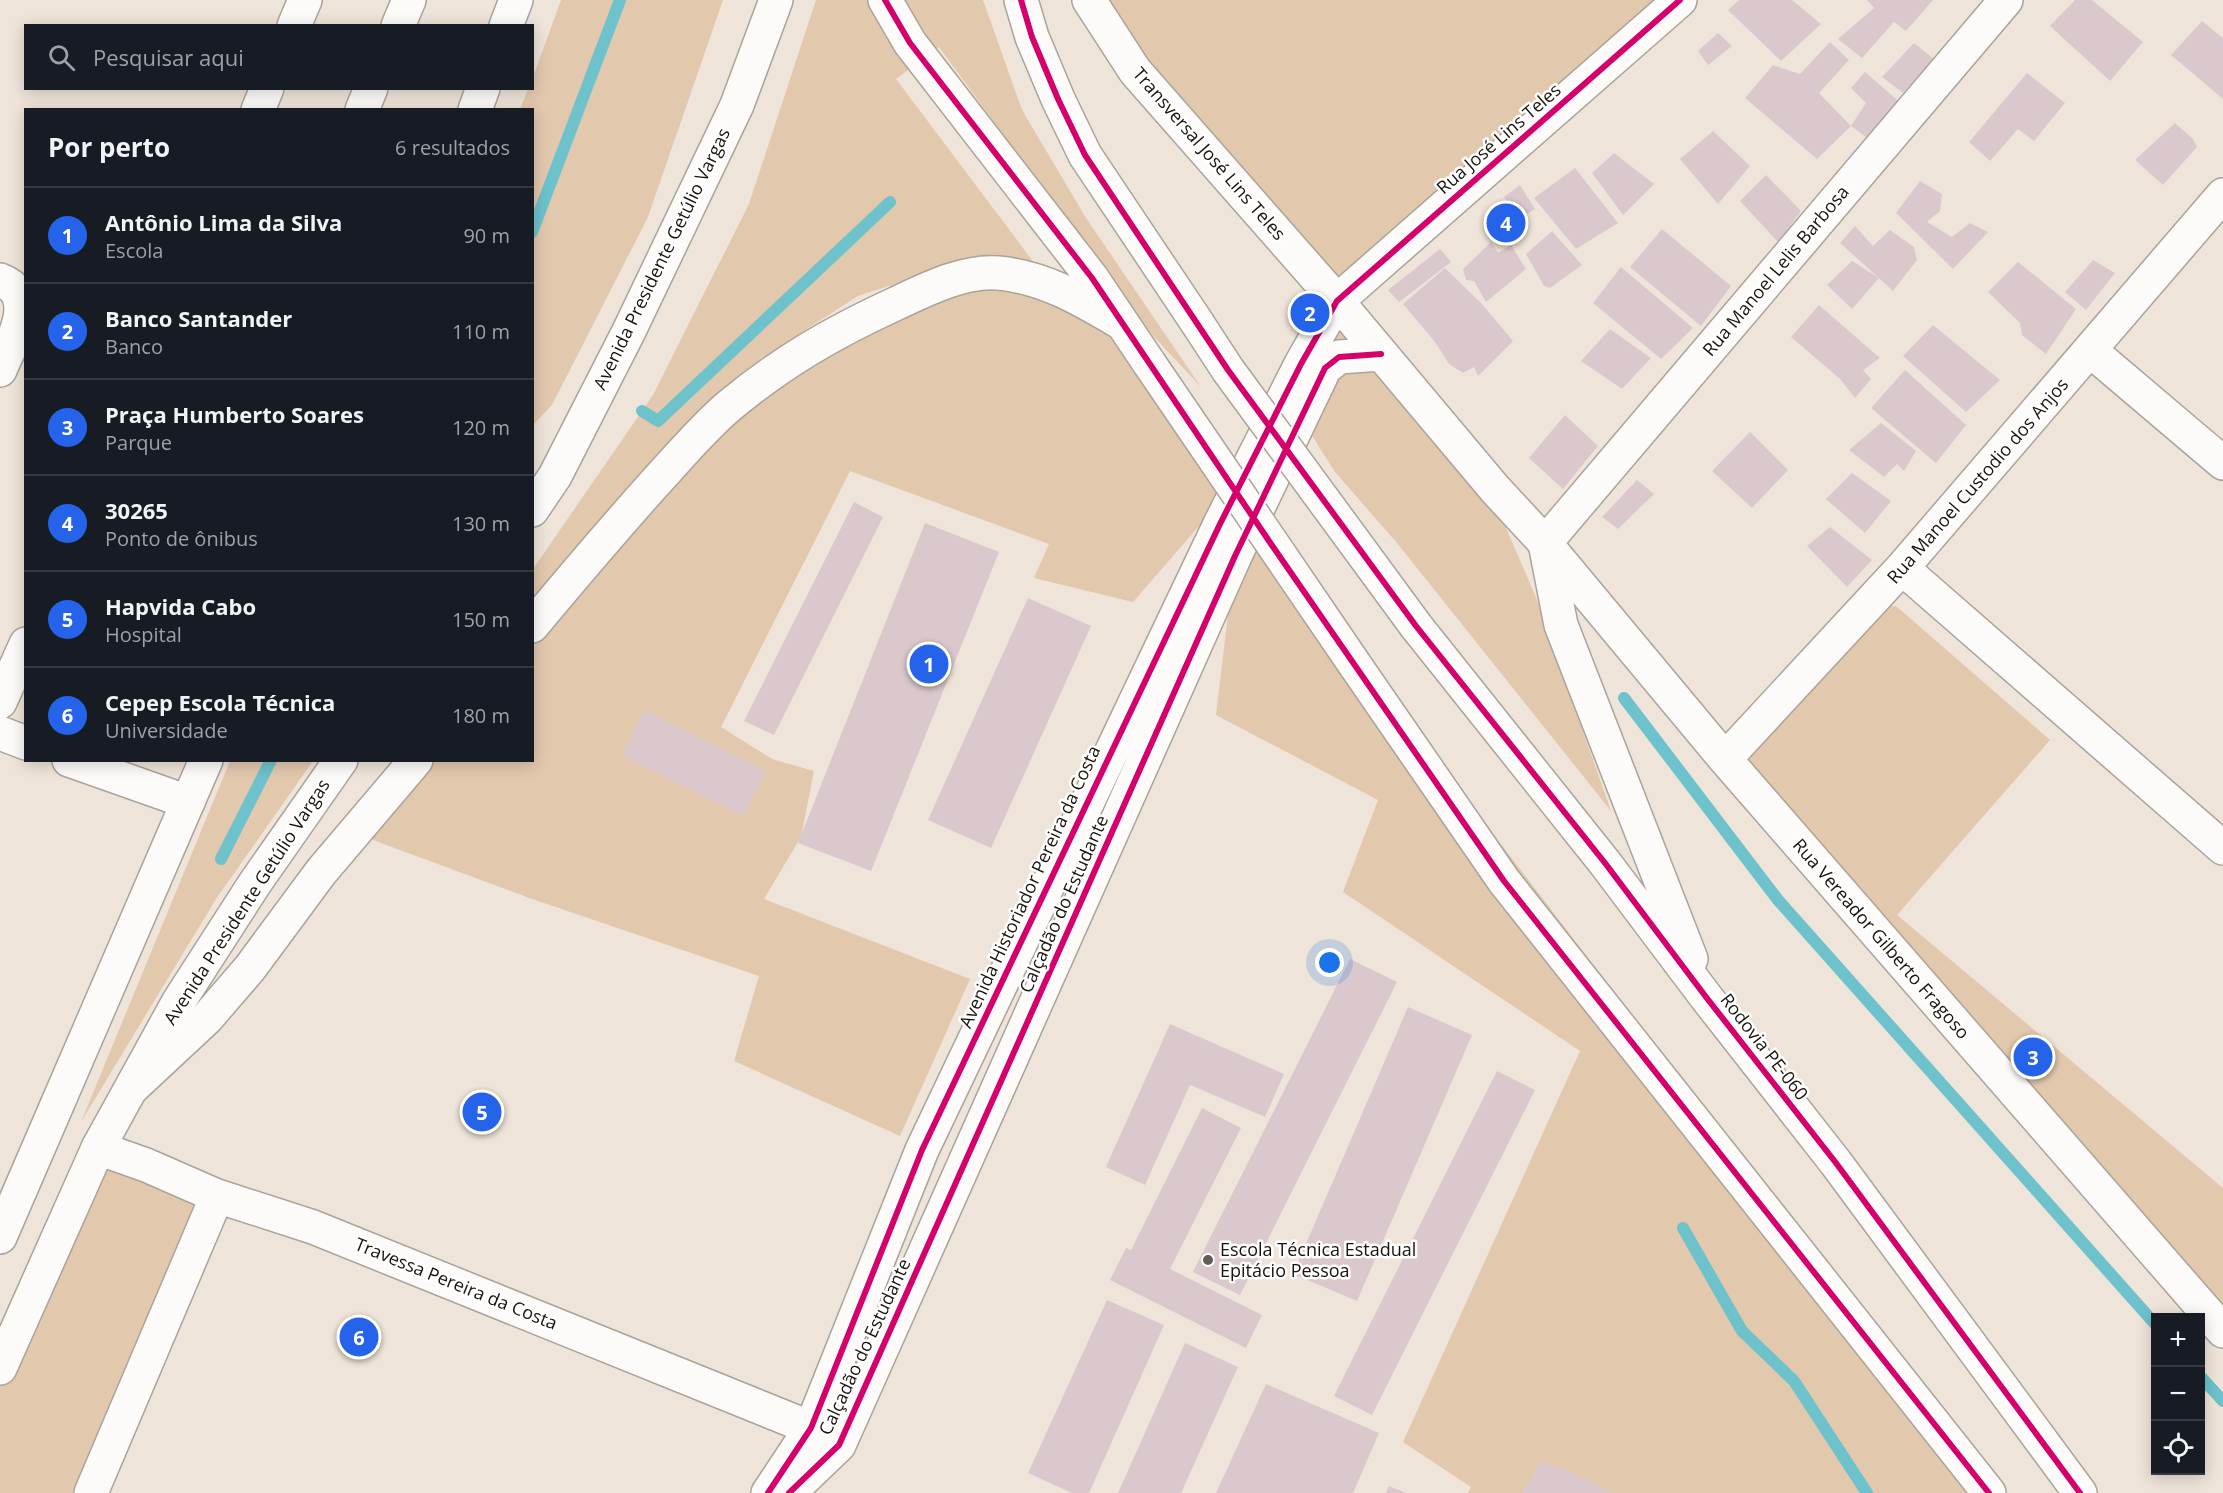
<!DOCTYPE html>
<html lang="pt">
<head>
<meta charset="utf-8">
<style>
	:root { --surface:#171b24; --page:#20242c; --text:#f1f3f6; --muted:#9ea1a6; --line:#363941; --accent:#2563eb }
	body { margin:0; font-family:"Open Sans",sans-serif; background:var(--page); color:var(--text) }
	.controls { position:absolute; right:18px; bottom:18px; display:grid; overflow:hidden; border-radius:0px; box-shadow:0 3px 15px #0003 }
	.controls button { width:54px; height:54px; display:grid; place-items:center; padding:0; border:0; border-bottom:2px solid var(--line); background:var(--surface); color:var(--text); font:30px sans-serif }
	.you { position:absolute; left:1330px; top:963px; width:21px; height:21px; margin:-15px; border:4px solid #fff; border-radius:50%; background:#1a73e8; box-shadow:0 0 0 9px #1a73e833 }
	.badge { display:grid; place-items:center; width:39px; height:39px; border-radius:50%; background:var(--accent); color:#fff; font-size:20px; font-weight:700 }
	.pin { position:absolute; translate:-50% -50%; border:3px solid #fff; box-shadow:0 2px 6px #0006 }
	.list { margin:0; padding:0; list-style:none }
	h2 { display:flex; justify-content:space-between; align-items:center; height:78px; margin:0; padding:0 24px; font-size:26px }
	h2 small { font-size:20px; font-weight:400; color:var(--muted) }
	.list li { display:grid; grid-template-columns:39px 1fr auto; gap:18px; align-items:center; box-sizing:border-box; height:96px; padding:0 24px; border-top:2px solid var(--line) }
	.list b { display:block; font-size:22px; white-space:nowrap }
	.list p { margin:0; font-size:20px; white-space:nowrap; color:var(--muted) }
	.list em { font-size:20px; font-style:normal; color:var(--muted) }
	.icon { flex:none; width:33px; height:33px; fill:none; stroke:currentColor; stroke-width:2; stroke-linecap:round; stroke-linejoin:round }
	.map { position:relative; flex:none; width:2223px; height:1493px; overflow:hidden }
	.search { position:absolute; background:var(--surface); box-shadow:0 3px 15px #0003; left:24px; top:24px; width:510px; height:66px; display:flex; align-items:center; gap:15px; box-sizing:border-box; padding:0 21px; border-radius:0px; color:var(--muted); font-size:22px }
	.panel { position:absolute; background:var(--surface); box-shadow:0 3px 15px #0003; left:24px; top:108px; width:510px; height:654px; border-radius:0px }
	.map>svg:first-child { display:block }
	.green { fill:#e2c8ad }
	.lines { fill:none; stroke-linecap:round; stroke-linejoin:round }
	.stream { stroke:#6dc2cc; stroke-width:12 }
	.building { fill:#dbc8cd }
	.minor-casing { stroke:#aaa39a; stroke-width:36 }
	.major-casing { stroke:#aaa39a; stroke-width:36 }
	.highway-casing { stroke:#aaa39a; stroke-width:36 }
	.minor { stroke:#fdfbf9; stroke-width:33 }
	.major { stroke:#fdfbf9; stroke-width:33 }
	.highway { stroke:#fdfbf9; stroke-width:33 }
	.highway-bridge-casing { stroke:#aaa39a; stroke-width:36; stroke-linecap:butt }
	.highway-bridge { stroke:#fdfbf9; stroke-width:33 }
	.cycleway-casing { stroke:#fff; stroke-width:10 }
	.cycleway { stroke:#d6006c; stroke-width:6 }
	.poi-dot { fill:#645c54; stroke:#fff; stroke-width:2 }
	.labels { text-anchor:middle; stroke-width:5; stroke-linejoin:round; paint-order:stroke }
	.street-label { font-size:18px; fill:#19130c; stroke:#fff }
	.poi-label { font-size:18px; fill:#19130c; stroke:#fff; text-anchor:start }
</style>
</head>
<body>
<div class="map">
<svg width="2223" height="1493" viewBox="0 0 2223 1493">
	<rect width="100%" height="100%" fill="#efe4d9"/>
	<!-- green -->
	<path class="green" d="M561,0h162l-75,217 -96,188 -19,20 -1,-315 -12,-1 8,-20 4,-1 1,-11z
		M816,0h167l39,110 64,108 115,169 -57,-61 -205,-279 -43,32 139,185 -64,-5 -113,37 -98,63 -95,89 -132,153v-32l120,-174 96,-191z
		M1108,0h572l-343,301 -194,-239z
		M1092,278l141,209 -100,115 -99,-24 15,-34 -199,-73 -129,256 51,32 42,12 -13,66 -37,62 206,80 -70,157 -166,-75 25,-85 -227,-77 -178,-66 62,-72 116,-1 1,-134 221,-229 62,-44 156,-65z
		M1342,323l158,191 35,81 76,216 -214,-268 -62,-71 -45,-71z
		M1271,544l727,949h-391l-67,-30 -17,30h-55l3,-6 -68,-45 177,-391 -237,-159 35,-92 -162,-85 19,-159z
		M1896,606l154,134 -153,175 326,273v130l-473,-554 -1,-11 138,-146z
		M230,761h83l-97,138 -135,223z
		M98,1148l119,48 -126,297h-91v-125z"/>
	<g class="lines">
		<!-- stream -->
		<path class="stream" d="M532,232l88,-232
			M642,411l16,10 232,-219
			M1624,698l154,202 378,425
			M221,859l50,-99
			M1683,1228l59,103 52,50 73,112
			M2200,1376l23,25"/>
	</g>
	<!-- building -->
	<path class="building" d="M1739,0h53l29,24 -40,37 -53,-51z
		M1867,0h66l-27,31 -12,-9 -32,36 -24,-19 36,-31z
		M2075,0h17l51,42 -33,39 -60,-55z
		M2202,21l21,17v61l-52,-44z
		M1718,33l14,13 -24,19 -10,-14z
		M1830,42l19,18 -30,33 32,33 -34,33 -72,-61 28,-33 27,9z
		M1914,43l20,16 -31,34 -21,-16z
		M1865,72l37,32 -32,36 -19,-14 15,-23 -15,-15z
		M2027,73l38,30 -31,38 -16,-12 -28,32 -21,-19z
		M2175,123l18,16 4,8 -34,38 -28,-25z
		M1713,131l37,35 -32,38 -38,-45z
		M1614,153l40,31 -31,31 -31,-42z
		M1575,168l43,55 -42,26 -42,-51z
		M1766,175l35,36 -23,31 -38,-41z
		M1920,181l22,13 -2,17 -13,11 25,15 18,-14 18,9 -35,37 -57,-56z
		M1520,185l15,24 -16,10 -15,-22z
		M1855,226l18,20 17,-16 24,17 3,13 -24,31 -14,-13 -27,31 -25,-24 25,-24 27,17 -39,-35z
		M1662,229l69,57 -30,40 -71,-59z
		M1552,231l30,34 -32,23 -6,-2 -18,-32z
		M1491,242l7,11 13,-8 15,24 -40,33 -12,-21 -8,-1 -3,-11z
		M1440,249l11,13 -52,40 -11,-12z
		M2093,260l22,13 -29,37 -21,-18z
		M2018,262l58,47 -30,45 -24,-19 -2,-12 -32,-31z
		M1621,267l72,61 -32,31 -68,-56z
		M1445,268l38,37 30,36 -35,35 -4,-9 -11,6 -14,-9 -14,-22 -32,-38z
		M1819,305l61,53 -17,12 8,9 -16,19 -15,-19 -49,-42z
		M1933,325l67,55 -34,32 -63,-56z
		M1610,329l41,29 -29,31 -41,-28z
		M1905,370l61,55 -30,38 -65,-55z
		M1565,415l33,31 -35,43 -34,-31z
		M1881,423l35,28 -12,20 -7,-7 -13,13 -35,-27z
		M1750,432l38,38 -36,38 -40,-37z
		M1852,473l39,28 -26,32 -39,-34z
		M1637,480l17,14 -36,35 -16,-12z
		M854,502l29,15 -109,218 -30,-14z
		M925,523l74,29 -128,319 -73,-28z
		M1830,527l42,33 -25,27 -40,-41z
		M1028,598l63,28 -100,222 -63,-28z
		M644,710l122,61 -23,45 -121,-60z
		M1350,959l47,23 -157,313 -47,-23z
		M1408,1007l64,28 -115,266 -64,-27z
		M1170,1024l114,50 -19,43 -75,-32 -45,100 -39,-18z
		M1497,1071l38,19 -163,325 -38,-19z
		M1202,1108l39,20 -71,141 92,46 -16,33 -136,-68 16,-32 5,2z
		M1107,1300l57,25 -75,168h-17l-44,-20z
		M1185,1343l53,24 -57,126h-63z
		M1266,1384l113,49 -26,60h-137z
		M1540,1462l20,5 53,26h-90z
		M1389,1486l17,7h-20z"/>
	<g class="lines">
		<!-- minor casing -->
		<g class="minor-casing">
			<path id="minor" d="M1089,0l46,71 202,230 158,188 50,54 180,216 498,572
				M294,26l11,-26
				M398,26l11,-26
				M258,110l9,-22
				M362,110l9,-22
				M0,280c41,15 11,63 0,90
				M2091,351l132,112
				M1545,543l461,-543
				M1902,568l321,280
				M0,702l26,-58
				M0,733l26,10
				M1725,759l177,-191 321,-373
				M69,760l119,42
				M98,1148l48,17 71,31 96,31 498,201
				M91,1493l126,-297
				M768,1493l43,-65 111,-278 298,-626 81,-160 36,-63 343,-301
				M789,1493l50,-48 396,-889 90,-188 14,-11 42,-3"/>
		</g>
		<!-- major casing -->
		<g class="major-casing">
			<path id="major" d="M506,26l10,-26
				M475,110l8,-22
				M532,510l23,-34 74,-145 108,-226 39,-105
				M0,1237l206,-477
				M0,1368l98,-220 81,-147 76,-118 86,-123"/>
		</g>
		<!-- highway casing -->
		<g class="highway-casing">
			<path id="highway" d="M885,0l25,43 182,235 57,85
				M1021,0l11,37 26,62 27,56 113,169
				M1545,543l16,82 130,334
				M532,626c40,-48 80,-95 122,-142 24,-26 48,-55 75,-78 53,-44 103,-73 166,-102 30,-14 69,-34 103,-31 47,4 86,28 125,51
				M1416,626l189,237 101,134 130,166 244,330
				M1355,665l149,216 485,612
				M133,1087l74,-69 43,-50 71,-96 95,-112"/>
		</g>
		<!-- minor -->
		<use href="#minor" class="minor"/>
		<!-- major -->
		<use href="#major" class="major"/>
		<!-- highway -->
		<use href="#highway" class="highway"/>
		<!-- highway-bridge casing -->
		<g class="highway-bridge-casing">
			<path id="highway-bridge" d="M1198,324l30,46 188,256
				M1149,363l206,302"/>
		</g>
		<!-- highway-bridge -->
		<use href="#highway-bridge" class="highway-bridge"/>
		<!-- cycleway casing -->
		<g class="cycleway-casing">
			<path id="cycleway" d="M885,0l25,43 17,22 165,213 179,266 233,337 485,612
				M1021,0l11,37 26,62 27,56 143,215 188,256 189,237 101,134 130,166 244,330
				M768,1493l43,-65 111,-278 298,-626 81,-160 36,-63 343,-301
				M789,1493l50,-48 396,-889 90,-188 14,-11 42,-3"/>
		</g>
		<!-- cycleway -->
		<use href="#cycleway" class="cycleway"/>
	</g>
	<!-- markers -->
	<circle class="poi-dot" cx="1208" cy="1260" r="6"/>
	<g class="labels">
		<!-- street labels -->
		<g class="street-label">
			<text transform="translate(1499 139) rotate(-41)" y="6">Rua José Lins Teles</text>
			<text transform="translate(1209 154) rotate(49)" y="6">Transversal José Lins Teles</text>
			<text transform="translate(662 259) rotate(-64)" y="6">Avenida Presidente Getúlio Vargas</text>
			<text transform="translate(1776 271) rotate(-50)" y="6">Rua Manoel Lelis Barbosa</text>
			<text transform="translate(1978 481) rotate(-49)" y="6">Rua Manoel Custodio dos Anjos</text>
			<text transform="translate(1030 887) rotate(-65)" y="6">Avenida Historiador Pereira da Costa</text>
			<text transform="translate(247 902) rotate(-57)" y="6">Avenida Presidente Getúlio Vargas</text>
			<text transform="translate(1064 904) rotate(-66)" y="6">Calçadão do Estudante</text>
			<text transform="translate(1881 939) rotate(49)" y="6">Rua Vereador Gilberto Fragoso</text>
			<text transform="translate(1764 1047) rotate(52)" y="6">Rodovia PE-060</text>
			<text transform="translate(456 1284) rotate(22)" y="6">Travessa Pereira da Costa</text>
			<text transform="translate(865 1347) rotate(-65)" y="6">Calçadão do Estudante</text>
		</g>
		<!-- poi labels -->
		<g class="poi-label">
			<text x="1220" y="1256">Escola Técnica Estadual<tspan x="1220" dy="21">Epitácio Pessoa</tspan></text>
		</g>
	</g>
</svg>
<div class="controls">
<button>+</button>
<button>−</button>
<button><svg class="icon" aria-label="locate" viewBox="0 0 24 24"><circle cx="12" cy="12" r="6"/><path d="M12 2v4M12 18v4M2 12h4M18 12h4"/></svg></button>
</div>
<div class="you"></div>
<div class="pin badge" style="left:929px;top:664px">1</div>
<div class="pin badge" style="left:1310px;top:313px">2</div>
<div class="pin badge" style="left:2033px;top:1057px">3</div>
<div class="pin badge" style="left:1506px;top:223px">4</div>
<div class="pin badge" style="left:482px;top:1112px">5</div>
<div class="pin badge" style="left:359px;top:1337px">6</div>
<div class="search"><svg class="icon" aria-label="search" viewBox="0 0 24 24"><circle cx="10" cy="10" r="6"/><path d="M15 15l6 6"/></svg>Pesquisar aqui</div>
<section class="panel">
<h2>Por perto<small>6 resultados</small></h2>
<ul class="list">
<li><span class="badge">1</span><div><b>Antônio Lima da Silva</b><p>Escola</p></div><em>90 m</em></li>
<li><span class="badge">2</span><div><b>Banco Santander</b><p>Banco</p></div><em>110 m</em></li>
<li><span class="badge">3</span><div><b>Praça Humberto Soares</b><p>Parque</p></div><em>120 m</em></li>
<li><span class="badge">4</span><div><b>30265</b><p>Ponto de ônibus</p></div><em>130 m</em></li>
<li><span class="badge">5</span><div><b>Hapvida Cabo</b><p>Hospital</p></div><em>150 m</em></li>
<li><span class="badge">6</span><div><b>Cepep Escola Técnica</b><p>Universidade</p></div><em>180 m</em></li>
</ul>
</section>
</div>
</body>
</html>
